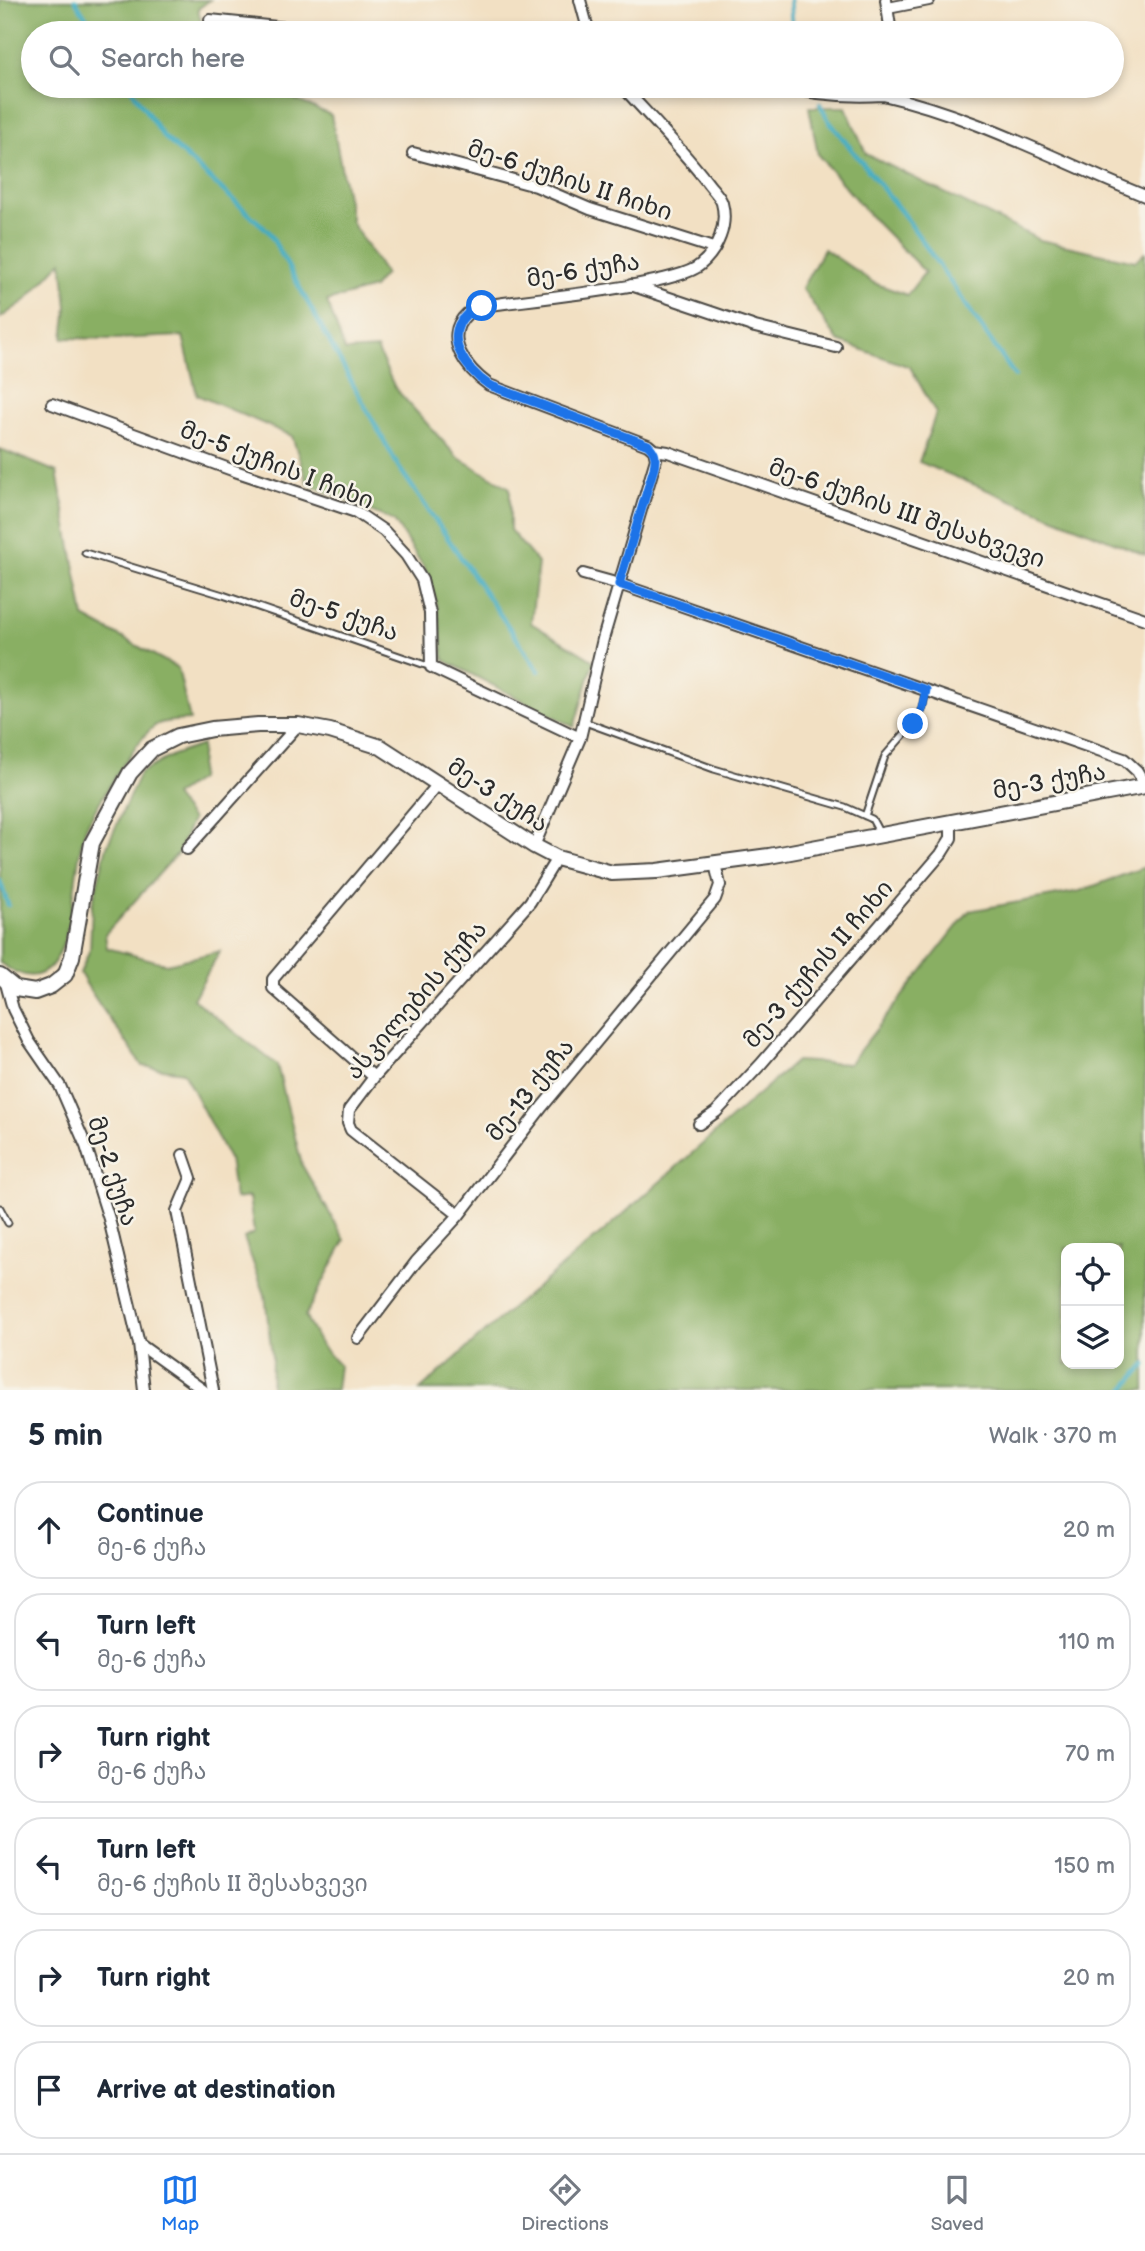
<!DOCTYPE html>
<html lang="en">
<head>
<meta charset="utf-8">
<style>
	:root { --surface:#fff; --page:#f2f2f3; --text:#1f2937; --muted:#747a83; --line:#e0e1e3; --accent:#1a73e8 }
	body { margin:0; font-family:"Balsamiq Sans","Noto Sans Georgian",sans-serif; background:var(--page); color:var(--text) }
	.controls { position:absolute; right:21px; bottom:21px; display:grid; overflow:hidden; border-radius:14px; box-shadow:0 4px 10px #0003 }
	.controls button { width:63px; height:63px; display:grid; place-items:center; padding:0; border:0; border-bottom:2px solid var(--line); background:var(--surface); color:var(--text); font:35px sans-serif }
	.stop { position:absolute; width:21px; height:21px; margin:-16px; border:5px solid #1a73e8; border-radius:50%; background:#fff }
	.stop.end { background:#1a73e8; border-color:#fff; box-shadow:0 2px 7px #0008 }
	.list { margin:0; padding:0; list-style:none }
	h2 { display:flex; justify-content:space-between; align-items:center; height:91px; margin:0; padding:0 28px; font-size:30px }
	h2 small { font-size:23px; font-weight:400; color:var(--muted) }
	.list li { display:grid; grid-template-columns:46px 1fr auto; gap:21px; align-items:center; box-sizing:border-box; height:98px; margin:0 14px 14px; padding:0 14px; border:2px solid var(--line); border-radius:28px }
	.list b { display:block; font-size:26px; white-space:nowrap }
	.list p { margin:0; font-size:23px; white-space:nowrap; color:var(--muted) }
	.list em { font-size:23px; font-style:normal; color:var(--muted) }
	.icon { flex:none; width:38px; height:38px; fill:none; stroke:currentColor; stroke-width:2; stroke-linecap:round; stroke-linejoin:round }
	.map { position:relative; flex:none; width:1145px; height:1390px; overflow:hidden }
	.search { position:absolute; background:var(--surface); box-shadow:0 4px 10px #0003; left:21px; right:21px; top:21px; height:77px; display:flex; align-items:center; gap:18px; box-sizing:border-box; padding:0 24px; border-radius:38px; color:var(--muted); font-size:26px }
	.sheet { height:763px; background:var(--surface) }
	nav { display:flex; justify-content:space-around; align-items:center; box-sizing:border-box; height:98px; border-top:2px solid var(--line); background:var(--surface); font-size:19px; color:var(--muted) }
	nav a { display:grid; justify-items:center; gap:4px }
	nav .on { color:var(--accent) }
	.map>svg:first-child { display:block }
	.forest { fill:#89af64; stroke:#5a6d48; stroke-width:2; fill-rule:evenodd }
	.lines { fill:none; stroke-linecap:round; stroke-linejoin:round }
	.stream { stroke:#41abc1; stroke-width:4.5 }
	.service-casing { stroke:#494642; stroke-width:9 }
	.minor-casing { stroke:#494642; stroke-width:14 }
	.tertiary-casing { stroke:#494642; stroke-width:18 }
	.service { stroke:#fff; stroke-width:5 }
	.minor { stroke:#fff; stroke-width:10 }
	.tertiary { stroke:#fff; stroke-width:14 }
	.route { stroke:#1a73e8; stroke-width:9 }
	.labels { text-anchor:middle; stroke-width:5; stroke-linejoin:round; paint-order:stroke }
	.street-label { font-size:24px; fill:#2b2b2b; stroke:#f7f3e8 }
</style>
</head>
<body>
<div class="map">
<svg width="1145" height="1390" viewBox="0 0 1145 1390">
	<rect width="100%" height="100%" fill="#f7f3e8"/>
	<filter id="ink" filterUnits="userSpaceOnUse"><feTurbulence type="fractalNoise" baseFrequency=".0143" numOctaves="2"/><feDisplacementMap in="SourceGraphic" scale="14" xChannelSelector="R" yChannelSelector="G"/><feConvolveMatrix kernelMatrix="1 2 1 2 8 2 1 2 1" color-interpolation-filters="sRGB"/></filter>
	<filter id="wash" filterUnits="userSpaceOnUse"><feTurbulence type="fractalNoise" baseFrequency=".00686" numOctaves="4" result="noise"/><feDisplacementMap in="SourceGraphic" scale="28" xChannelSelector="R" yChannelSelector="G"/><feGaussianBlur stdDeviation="1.57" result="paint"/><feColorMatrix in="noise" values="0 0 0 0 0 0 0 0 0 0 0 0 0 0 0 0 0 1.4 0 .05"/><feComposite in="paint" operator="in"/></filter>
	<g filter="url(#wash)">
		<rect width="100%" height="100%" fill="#f2e0c3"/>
		<!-- forest -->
		<path class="forest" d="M0,0h210l-12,9 6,24h-171v53h230l68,29 21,108 33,51 -12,14 -46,13 18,50 32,-2 18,39 62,69 53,31v42l28,33 -7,60 63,38 -20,66 -130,-67 -7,-55 -12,-36 -31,-48 -86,-37 -16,-48 -95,-41 -14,-59 -68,3 -52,-1 4,-31 -5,-46 -36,39 -26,18z
			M809,107h37l20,47 174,86 95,21 10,-8v302l-226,-93 17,-49 -26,-46 -72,-26 -36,-53 22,-39 50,34 33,12 18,-23 -54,-55 -53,-62z
			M0,449l57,23 27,145 94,51 12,52c-10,1 -23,0 -32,4 -16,6 -68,90 -74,109 -14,41 -6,186 -84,130z
			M202,745l-3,34 -25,17 18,24 -14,33 -73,81 2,14 60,16 53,-13 -27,48 84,66 25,100 43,75 -40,76 16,30 18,19 -3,25h-65l1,-33 -7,-62 -21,-57 10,-5 -5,-36 -14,2 -6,-40 -46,-87 -41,-6c-19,-32 -45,-60 -62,-93l10,-24 2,-44 15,-59 33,-73 33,-18z
			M1145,867v523h-725l92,-82 98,-82 186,-165 53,3 120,-153 111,-20zM1066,1248h53v116h-53z"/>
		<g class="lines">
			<!-- stream -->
			<path class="stream" d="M75,0l21,33
				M790,0l3,33
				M129,86l34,50 106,96 129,234 141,205
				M820,104l9,17 78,98 108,157
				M0,881l8,24
				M1124,1390l21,-25"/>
		</g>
	</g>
	<g filter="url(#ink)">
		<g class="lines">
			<!-- service casing -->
			<g class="service-casing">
				<path id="service" d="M85,553l138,42 208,72
					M585,722l129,47 131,38 27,12 7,13
					M865,816l20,-60 28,-32 9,-15 4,-19
					M0,1208l8,15"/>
			</g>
			<!-- minor casing -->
			<g class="minor-casing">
				<path id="minor" d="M580,0l9,33
					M886,0l5,33
					M888,8l41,-8
					M210,20l126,13
					M781,86c34,9 67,11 102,9l7,-9
					M883,95c92,21 175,66 262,101
					M413,153l123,33 54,23 123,39
					M631,285l124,42 81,20
					M52,404l180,66 124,42 28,19 22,24 16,25 8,33 1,54 149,71
					M654,450l14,2 477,167
					M583,574l36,10 505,175 13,12 8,14
					M534,846l46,-108 23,-99 53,-180 -2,-9 -6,-5 -159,-60c-21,-15 -48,-47 -22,-71 4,-4 10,-6 15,-8 39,-6 195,-20 218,-41 18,-15 28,-40 22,-62 -2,-7 -11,-15 -15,-21 -26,-34 -57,-65 -85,-96
					M187,849l111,-124
					M5,980l8,29 16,32 31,45 26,60 23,73 30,125 5,46
					M374,1077l-101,-89v-9l166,-196
					M699,1124l17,-12 45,-48 180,-210 10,-16v-17
					M183,1155l8,23 -14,33 36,179
					M459,1215l-108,-85 -3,-7 1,-13 25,-33 156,-175 27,-44
					M358,1338l58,-76 43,-47 83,-108 173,-208 5,-14 -5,-21
					M139,1344l64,46"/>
			</g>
			<!-- tertiary casing -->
			<g class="tertiary-casing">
				<path id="tertiary" d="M0,976l16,13 19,3 16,-6 14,-11 7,-18 20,-114 38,-70 22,-24 26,-13 34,-7 46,-4h40l32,6 51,16 153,99 23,12 55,15 45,-2 112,-15 376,-70"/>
			</g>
			<!-- service -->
			<use href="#service" class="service"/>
			<!-- minor -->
			<use href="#minor" class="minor"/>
			<!-- tertiary -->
			<use href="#tertiary" class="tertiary"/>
		</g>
	</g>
	<g class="lines" filter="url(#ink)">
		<!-- route -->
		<path class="route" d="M482,306c-4,2 -11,4 -15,8 -26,24 1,57 22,71l159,60c8,8 8,13 6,23l-35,116 307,106 -4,19 -9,15"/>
	</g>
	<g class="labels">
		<!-- street labels -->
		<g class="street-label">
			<text transform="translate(570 180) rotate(18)" y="8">მე-6 ქუჩის II ჩიხი</text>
			<text transform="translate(583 270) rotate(-9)" y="8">მე-6 ქუჩა</text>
			<text transform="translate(277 465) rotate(21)" y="8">მე-5 ქუჩის I ჩიხი</text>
			<text transform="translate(907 513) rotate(19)" y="8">მე-6 ქუჩის III შესახვევი</text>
			<text transform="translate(344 615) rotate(19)" y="8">მე-5 ქუჩა</text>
			<text transform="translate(1049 781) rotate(-10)" y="8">მე-3 ქუჩა</text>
			<text transform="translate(498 795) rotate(33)" y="8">მე-3 ქუჩა</text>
			<text transform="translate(818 964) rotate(-49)" y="8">მე-3 ქუჩის II ჩიხი</text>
			<text transform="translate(416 1000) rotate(-49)" y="8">ასკილების ქუჩა</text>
			<text transform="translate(530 1090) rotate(-51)" y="8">მე-13 ქუჩა</text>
			<text transform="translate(113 1171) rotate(72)" y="8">მე-2 ქუჩა</text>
		</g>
	</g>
</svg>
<div class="controls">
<button><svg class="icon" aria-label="locate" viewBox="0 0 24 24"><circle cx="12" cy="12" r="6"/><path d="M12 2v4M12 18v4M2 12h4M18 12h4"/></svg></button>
<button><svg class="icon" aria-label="layers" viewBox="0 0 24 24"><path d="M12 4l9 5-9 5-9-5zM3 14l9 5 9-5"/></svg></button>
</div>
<div class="stop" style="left:482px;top:306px"></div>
<div class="stop end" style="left:913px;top:724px"></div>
<div class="search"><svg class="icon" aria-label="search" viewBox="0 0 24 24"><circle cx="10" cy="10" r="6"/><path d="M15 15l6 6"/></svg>Search here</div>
</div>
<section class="sheet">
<h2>5 min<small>Walk · 370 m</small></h2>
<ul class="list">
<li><svg class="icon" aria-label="ahead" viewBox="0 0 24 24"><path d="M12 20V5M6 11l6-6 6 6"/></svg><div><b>Continue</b><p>მე-6 ქუჩა</p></div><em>20 m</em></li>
<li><svg class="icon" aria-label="left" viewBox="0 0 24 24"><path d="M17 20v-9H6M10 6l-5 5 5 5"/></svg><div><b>Turn left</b><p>მე-6 ქუჩა</p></div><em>110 m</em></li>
<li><svg class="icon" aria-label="right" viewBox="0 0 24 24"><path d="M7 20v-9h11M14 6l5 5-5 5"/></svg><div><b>Turn right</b><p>მე-6 ქუჩა</p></div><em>70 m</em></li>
<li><svg class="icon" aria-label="left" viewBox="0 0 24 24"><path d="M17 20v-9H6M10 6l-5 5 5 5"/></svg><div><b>Turn left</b><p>მე-6 ქუჩის II შესახვევი</p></div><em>150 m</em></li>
<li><svg class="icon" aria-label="right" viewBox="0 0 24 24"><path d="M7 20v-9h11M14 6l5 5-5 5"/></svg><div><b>Turn right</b></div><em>20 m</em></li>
<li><svg class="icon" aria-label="arrive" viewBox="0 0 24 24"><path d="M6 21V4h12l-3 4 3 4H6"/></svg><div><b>Arrive at destination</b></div></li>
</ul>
</section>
<nav>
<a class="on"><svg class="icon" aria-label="map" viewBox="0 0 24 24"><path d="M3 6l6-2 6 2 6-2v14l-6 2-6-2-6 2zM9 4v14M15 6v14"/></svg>Map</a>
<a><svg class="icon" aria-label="directions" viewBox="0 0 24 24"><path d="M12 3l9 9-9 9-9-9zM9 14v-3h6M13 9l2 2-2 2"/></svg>Directions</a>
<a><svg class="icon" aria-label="saved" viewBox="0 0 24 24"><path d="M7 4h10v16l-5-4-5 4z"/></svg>Saved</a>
</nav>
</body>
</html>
